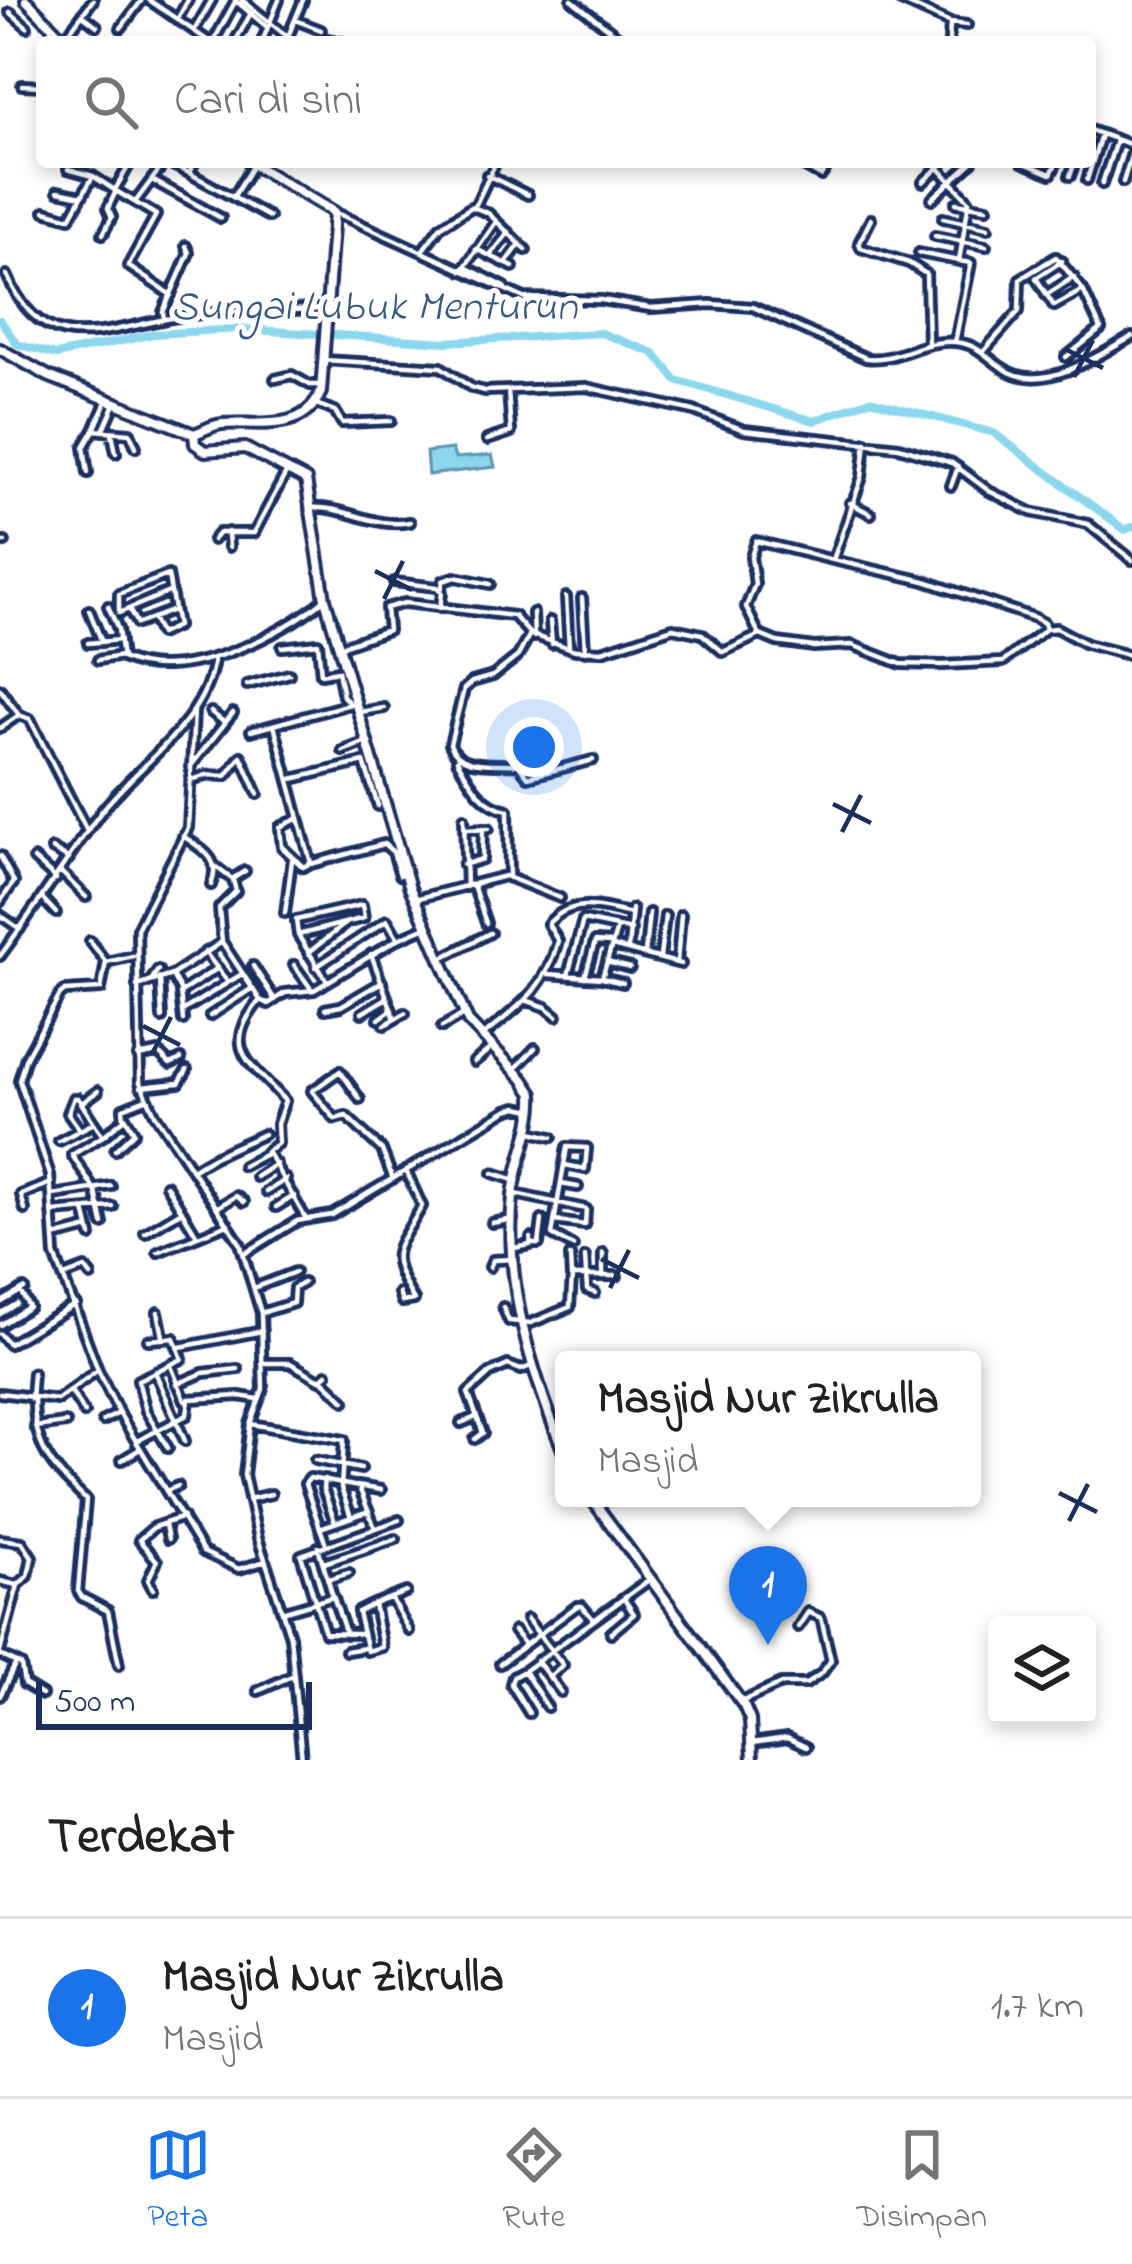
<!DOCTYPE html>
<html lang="id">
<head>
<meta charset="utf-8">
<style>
	:root { --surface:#fff; --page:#f2f2f2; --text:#202124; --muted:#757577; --line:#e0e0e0; --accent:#1a73e8 }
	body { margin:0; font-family:"Indie Flower",sans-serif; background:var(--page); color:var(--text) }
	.controls { position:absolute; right:36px; bottom:36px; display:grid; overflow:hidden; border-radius:12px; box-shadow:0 6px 18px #0003 }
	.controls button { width:108px; height:108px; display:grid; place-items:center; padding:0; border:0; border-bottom:3px solid var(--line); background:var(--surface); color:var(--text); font:60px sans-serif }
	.scale { position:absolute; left:36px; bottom:30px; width:276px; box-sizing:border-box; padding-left:12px; border:6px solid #1b2f5e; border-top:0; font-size:33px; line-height:42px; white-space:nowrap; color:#1b2f5e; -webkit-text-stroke:9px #fff; paint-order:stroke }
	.you { position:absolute; left:534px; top:747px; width:42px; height:42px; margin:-30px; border:9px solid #fff; border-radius:50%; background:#1a73e8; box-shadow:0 0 0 18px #1a73e833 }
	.badge { display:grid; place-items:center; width:78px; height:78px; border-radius:50%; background:var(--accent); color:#fff; font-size:39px; font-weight:700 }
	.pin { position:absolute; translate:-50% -99px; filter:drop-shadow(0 3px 6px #0008) }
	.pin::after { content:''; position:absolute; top:63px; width:42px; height:36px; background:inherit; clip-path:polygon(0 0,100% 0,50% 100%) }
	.popup { position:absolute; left:555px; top:1351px; width:426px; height:156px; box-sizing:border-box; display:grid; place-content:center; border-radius:12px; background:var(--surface); filter:drop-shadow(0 3px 9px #0005); font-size:39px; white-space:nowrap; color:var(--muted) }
	.popup b { font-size:45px; color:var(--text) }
	.popup::after { content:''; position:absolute; left:50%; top:100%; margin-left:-24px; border:24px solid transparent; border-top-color:var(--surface) }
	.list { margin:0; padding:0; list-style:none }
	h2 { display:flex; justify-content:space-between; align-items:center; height:156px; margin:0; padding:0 48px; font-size:51px }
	h2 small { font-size:39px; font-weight:400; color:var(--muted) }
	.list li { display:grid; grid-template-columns:78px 1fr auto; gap:36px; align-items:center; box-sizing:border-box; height:180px; padding:0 48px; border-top:3px solid var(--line) }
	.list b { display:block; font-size:45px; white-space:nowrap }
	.list p { margin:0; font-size:39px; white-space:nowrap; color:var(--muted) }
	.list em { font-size:39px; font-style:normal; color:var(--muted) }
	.icon { flex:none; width:66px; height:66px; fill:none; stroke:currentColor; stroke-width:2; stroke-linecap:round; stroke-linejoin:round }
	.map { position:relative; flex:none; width:1132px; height:1760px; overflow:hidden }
	.search { position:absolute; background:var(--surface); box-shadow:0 6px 18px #0003; left:36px; right:36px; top:36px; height:132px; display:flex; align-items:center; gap:30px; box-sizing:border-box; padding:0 42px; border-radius:12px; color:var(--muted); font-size:45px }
	.sheet { height:336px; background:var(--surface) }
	nav { display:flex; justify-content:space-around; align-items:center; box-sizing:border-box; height:168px; border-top:3px solid var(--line); background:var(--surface); font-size:33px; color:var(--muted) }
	nav a { display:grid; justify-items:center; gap:6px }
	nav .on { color:var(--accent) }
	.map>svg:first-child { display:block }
	.water { fill:#8cd7ed; stroke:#5f94b4; stroke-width:3 }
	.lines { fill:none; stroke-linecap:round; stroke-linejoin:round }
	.river { stroke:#8cd7ed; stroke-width:8 }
	.street-casing { stroke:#1b2f5e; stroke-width:14 }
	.secondary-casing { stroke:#1b2f5e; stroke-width:16 }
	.street { stroke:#fff; stroke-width:4.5 }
	.secondary { stroke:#fff; stroke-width:8 }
	.ticks { fill:none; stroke:#1b2f5e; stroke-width:4.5 }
	.labels { text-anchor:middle; stroke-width:10; stroke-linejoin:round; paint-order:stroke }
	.water-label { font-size:42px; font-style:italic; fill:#375982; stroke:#fff }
</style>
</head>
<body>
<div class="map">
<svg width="1132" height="1760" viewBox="0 0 1132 1760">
	<rect width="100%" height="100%" fill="#fff"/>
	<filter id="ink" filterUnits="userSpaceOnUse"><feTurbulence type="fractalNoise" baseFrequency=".00833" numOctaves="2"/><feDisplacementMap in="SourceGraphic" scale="24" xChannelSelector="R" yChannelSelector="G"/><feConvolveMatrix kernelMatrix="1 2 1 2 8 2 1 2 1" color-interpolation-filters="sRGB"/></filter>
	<g filter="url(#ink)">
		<!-- water -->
		<path class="water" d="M452,449l3,9 37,-3 3,12 -67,8 -2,-23z"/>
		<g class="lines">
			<!-- river -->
			<path class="river" d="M0,320l17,24 39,11 98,-21 85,-5 207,13 155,-9 53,20 22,27 138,41 56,-21 124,33 131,97 7,-3"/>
			<!-- street casing -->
			<g class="street-casing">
				<path id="street" d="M149,0l61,42
					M235,0l32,27
					M242,0l52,42
					M572,0l53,42
					M899,0l51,23
					M10,12l17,15
					M84,16l13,10
					M177,20l11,-20
					M295,20l26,10
					M121,28l21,-28
					M194,31l18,-31
					M64,39l29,-39
					M287,39l16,-39
					M213,42l23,-42
					M235,42l16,-29
					M262,42l17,-42
					M323,42l5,-3 14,3
					M949,42l1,-19 17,2
					M22,85l20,1
					M1090,130l42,15
					M166,162l23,11 6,-11
					M796,162l25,14 10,-14
					M933,162l36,39 -10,60 12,2 -16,79
					M1022,162l29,12 6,-12
					M68,169l25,7 23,15
					M189,173l80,44
					M487,175l41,20
					M1070,176l5,-14
					M152,180l69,38
					M1087,180l14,-45
					M923,182l21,-20
					M1123,182l9,-29
					M1102,184l14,-43
					M116,188l15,-26
					M58,191l24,5
					M234,196l19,-31
					M932,199l40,-37
					M136,201l29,-39
					M956,203l31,5
					M473,207l15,6 38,37
					M45,211l25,7 23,-42
					M334,212l190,86 77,2 50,8 59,-4 43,3 113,51c31,4 56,-19 89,-16 23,2 31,15 48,26 39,28 95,-13 129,-31
					M943,218l45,10
					M871,219l-12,24 2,5 48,15 17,11 2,68
					M103,234l9,-17 -4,-9 8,-17 40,24 -28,51 43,29
					M935,236l51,10
					M476,249l37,18
					M422,251l18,-24 36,-23 20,-42
					M919,253l40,8
					M490,256l19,-24
					M1062,261l-26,17 18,28 29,-16
					M506,263l14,-19
					M465,267l40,20
					M462,271l34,-49
					M7,275c38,92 105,50 178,41 47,-6 95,-6 142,-7
					M1046,295l28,-18
					M327,307h13
					M164,319l-1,-7 26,-59 -3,-7
					M984,351l35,-40 1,-32 36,-22 27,33 18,39 -35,28
					M323,360l118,7 31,21 13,3 101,-4 108,24 50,19 155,17 53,16 37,28 42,21 57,12 44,36
					M275,379l17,-4 18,10h12
					M107,400l-13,30 36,3 6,14
					M316,404l19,7 7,12 49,-2
					M103,431l12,-27
					M112,433l4,20
					M487,440l24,-8 -3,-42
					M88,473l-4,-26 10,-17
					M951,486l7,-19
					M850,503l21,11
					M309,508c36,-3 64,21 101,14
					M228,532l1,15
					M213,540l6,-7h35l32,-60
					M0,542h5
					M833,560l92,21 110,37 9,5 2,6
					M394,582l43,5 5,6 -2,15
					M441,591l2,-10 12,-4 35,7
					M566,597l3,51
					M582,598l3,53
					M108,606l10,23 4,29c60,27 157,-21 203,-59
					M129,609l8,15 34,-13
					M89,610l13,32
					M119,613v-19l49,-19 9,51 -17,8 -8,-16
					M119,613l50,-21
					M533,613l1,24
					M550,621l2,23
					M530,634l-12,22 -25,20 -21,6 -8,7 -14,55c10,26 44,18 69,21l9,12 65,-17
					M759,634l-13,-27 9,-23 -4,-27 5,-16 77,19 29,-83 4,-35
					M88,643l32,-3
					M342,646l46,-16 -2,-22 19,-5 109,13 16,18 45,16 27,1 71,-23 29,6 21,18 37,-17 17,7 37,5 38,-2 49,19 42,1 60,-3 43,-33 10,-1 30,16 46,12
					M282,647l36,-4 3,31 17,-3 5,25 7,8
					M98,660l23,-4
					M247,685l42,-11
					M0,689l19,26 -19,13
					M194,710l-6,118 -51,101 3,153 15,32 85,129 21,70 2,76 -13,35 -6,51 14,63 32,98 12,124
					M211,712l14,11
					M360,712l24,-4
					M19,715l11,4 57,112
					M274,725c12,46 25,92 37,138l-8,4 -21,-20 -2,-20 19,-9
					M251,731l99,-27
					M343,751l21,-8
					M457,760c12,21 25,46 51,50l1,68
					M190,767l43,-54
					M292,779l72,-17 14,44
					M192,780l14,-5 20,1 15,-20 17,38
					M464,818l2,69
					M464,829l25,-1
					M183,836c20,14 39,23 28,49
					M52,849l17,10
					M0,856l14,26 -14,20
					M34,859l22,20
					M311,864l73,-20 9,8 7,23
					M463,865l19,-6 1,-31
					M61,872l25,25
					M232,879l13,-8
					M473,885l13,38
					M43,899l13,14
					M415,899l90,-23 55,22
					M285,913l7,-53
					M0,915l20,14
					M298,935l66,-17 -2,-13 -66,15 2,15 29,46
					M90,941l16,21
					M222,942l38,58
					M612,946l69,18
					M628,949l4,-40
					M205,952l22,29
					M308,953l37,-29
					M645,953l4,-40
					M371,954l24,65
					M0,956c35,-47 66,-97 101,-144 39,-50 104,-88 113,-153
					M444,957l46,-24
					M660,957l5,-41
					M607,962l23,6
					M677,962l4,-47
					M294,965l18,25
					M253,966l22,34
					M316,967l71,-47 11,19
					M548,974l54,4 15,-50
					M172,975l9,17 37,-24
					M568,975l15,-55 48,10
					M585,977l10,-35 16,1
					M160,978l2,40
					M602,978l21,5
					M150,982l8,-12
					M137,986l35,-11 50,-33 -3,-34 17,-17 -3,-11 -17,-13
					M180,992l3,28
					M525,1000l21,7 11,9
					M325,1009l16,-3 41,-24
					M182,1011l60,-37
					M362,1013l25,-15
					M210,1016l41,-27
					M379,1019l11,-8
					M385,1025l20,-12
					M442,1027l22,-13
					M485,1034c37,-30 60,-45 73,-93l-10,-17c23,-27 53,-18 83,-10
					M138,1056l20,-4 12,12 11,-5
					M474,1062l17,-14
					M514,1070l21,-22
					M141,1087l38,-4 8,-13
					M360,1099l-20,-28 -28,20 23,28 11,-3 36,34 11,29
					M83,1102l15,-11
					M80,1130l-12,-17 6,-15h4l16,25
					M527,1131l25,6
					M103,1136l21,-17 -1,-11 23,-9
					M59,1141l35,-18 9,13 -31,19 24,37 7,32
					M115,1150l19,-18 -9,-15
					M266,1152l12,-9 -1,-19 8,-23c-32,-38 -67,-50 -25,-101l8,4 17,-11 29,-3 84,-51 28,-12
					M565,1165l20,4 2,-21 -20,-1 -15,88 21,11
					M243,1166l25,-13 38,66
					M194,1169c23,-16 45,-23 70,-35
					M493,1173l22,7
					M256,1177l20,-13
					M561,1184l17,3
					M166,1185l30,49
					M266,1192l20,-13
					M515,1194l71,15 -1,16 -30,-4
					M53,1195l58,-9
					M218,1207l18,-11 8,6
					M276,1207l18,-11
					M25,1210l-4,-15 30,-12
					M85,1210l6,26
					M53,1212l60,-5
					M492,1223l21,-4
					M145,1233l37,-22
					M54,1237l35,-9
					M531,1244h8l3,-24
					M514,1248l16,-3 1,-7
					M158,1252l70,-28
					M603,1253v22
					M244,1254l53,-33 35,-6 175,-105 10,-3 15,3
					M570,1256l1,21
					M585,1257l2,33 8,3
					M490,1267l3,-7 21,-1
					M64,1276l21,-8 6,8
					M254,1288l41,-16
					M399,1293l3,9 12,-2c-30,-50 -17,-49 8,-94l-16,-35
					M0,1303l24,-14
					M503,1307l6,14 22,2 39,-16 2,-31h45
					M158,1312l5,24
					M261,1313l32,-10 1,-15 9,-5
					M0,1325l29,-18 -9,-16
					M0,1334l9,10 67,-40
					M148,1340l26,-2 8,21 -44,21 8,31 22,37
					M180,1347l82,-16
					M264,1363h26l30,17 7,-6
					M171,1366l14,34
					M98,1370l-43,-115 -5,-80 -31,-95 7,-23 34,-62 5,-4 36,-2 5,-27 27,-6
					M155,1372l30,69
					M323,1380l22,21
					M177,1384l26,-11 35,-4
					M71,1391l13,22
					M0,1393l57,7 41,-30 21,43 84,139 36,17 27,-8
					M31,1399l2,-26
					M34,1400c0,49 18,67 52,100l-8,91 4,6 26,14 11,54
					M103,1421l16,-8
					M461,1423l15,-6
					M250,1424l94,16 -3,48 10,29
					M35,1427l31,-4
					M475,1439l8,-6 -15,-40 22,-20 18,-8 13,5 10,-4
					M137,1441l50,-26 2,-16 50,-3 19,3
					M122,1460l18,-11
					M315,1460l46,9
					M324,1479l-1,10 12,33
					M357,1486l24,4
					M166,1491l12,-5
					M249,1499l22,-5
					M165,1525l3,14
					M320,1528l-15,-44 5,-6 49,9 16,41
					M325,1542l-5,-14 49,-17
					M324,1563l72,-24
					M329,1579l20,-6
					M0,1581l17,4
					M153,1589l-5,-9 9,-19 -18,-21 15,-13 29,-10
					M333,1596l13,38
					M391,1598l18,33
					M374,1604l-16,8 9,39 15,-4 -8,-43 32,-12
					M285,1611l48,-14 -15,-50
					M527,1619l36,46 -14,12
					M514,1631l11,14
					M611,1633l23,-19 -10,-15
					M363,1634l-38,-1 -24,-78 98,-35
					M346,1651l18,-3
					M0,1652l18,-67 10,-9 4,-19 -10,-15 -22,-3
					M0,1655l21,10 3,19 18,11
					M537,1661l24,31
					M500,1664l77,-58h5l11,13
					M524,1671l-11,6 -2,7 18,29
					M258,1691l36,-16
					M0,1696l16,-33
					M741,1702l40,-18h25l16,-11 9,-13 -10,-42 -13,-6 -10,15
					M547,1707l-23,-36 125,-91
					M752,1743l35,-5 19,9"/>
			</g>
			<!-- secondary casing -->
			<g class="secondary-casing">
				<path id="secondary" d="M26,0l41,42
					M0,349l48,27 146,58c9,-3 18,-9 28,-10 36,-3 81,10 99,-32l13,-180 -85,-50
					M194,434l1,10 10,7 40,-3 61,32 19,119 85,289 58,133 55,58 10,15c2,34 -17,68 -20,102 -9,88 18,175 51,256
					M591,1498l153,208 6,14 2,40"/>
			</g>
			<!-- street -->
			<use href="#street" class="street"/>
			<!-- secondary -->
			<use href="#secondary" class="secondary"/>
		</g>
	</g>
	<!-- ticks -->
	<path class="ticks" d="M1065,349l38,19M1074,377l19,-37M375,571l37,19M384,599l19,-38M833,804l38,19M842,832l19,-37M143,1026l37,19M152,1054l19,-37M601,1259l38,19M610,1288l19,-38M1059,1493l38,19M1069,1521l19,-37"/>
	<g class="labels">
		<!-- water labels -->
		<g class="water-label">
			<text x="374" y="319">Sungai Lubuk Menturun</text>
		</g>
	</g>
</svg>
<div class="controls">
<button><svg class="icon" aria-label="layers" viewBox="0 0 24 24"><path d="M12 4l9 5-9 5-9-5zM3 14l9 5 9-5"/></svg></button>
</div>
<div class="scale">500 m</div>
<div class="you"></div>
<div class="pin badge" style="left:768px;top:1645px">1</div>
<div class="popup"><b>Masjid Nur Zikrulla</b>Masjid</div>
<div class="search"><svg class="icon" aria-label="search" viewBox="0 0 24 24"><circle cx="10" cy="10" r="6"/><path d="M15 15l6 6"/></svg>Cari di sini</div>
</div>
<section class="sheet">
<h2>Terdekat<small></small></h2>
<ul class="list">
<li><span class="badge">1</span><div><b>Masjid Nur Zikrulla</b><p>Masjid</p></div><em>1.7 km</em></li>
</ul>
</section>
<nav>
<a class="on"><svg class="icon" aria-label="map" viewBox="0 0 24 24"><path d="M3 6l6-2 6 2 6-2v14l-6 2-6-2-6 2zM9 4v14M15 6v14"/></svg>Peta</a>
<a><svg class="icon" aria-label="directions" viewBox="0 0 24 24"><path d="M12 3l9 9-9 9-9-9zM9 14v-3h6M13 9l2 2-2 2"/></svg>Rute</a>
<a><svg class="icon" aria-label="saved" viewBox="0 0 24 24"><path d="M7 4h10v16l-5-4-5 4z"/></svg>Disimpan</a>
</nav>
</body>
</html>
